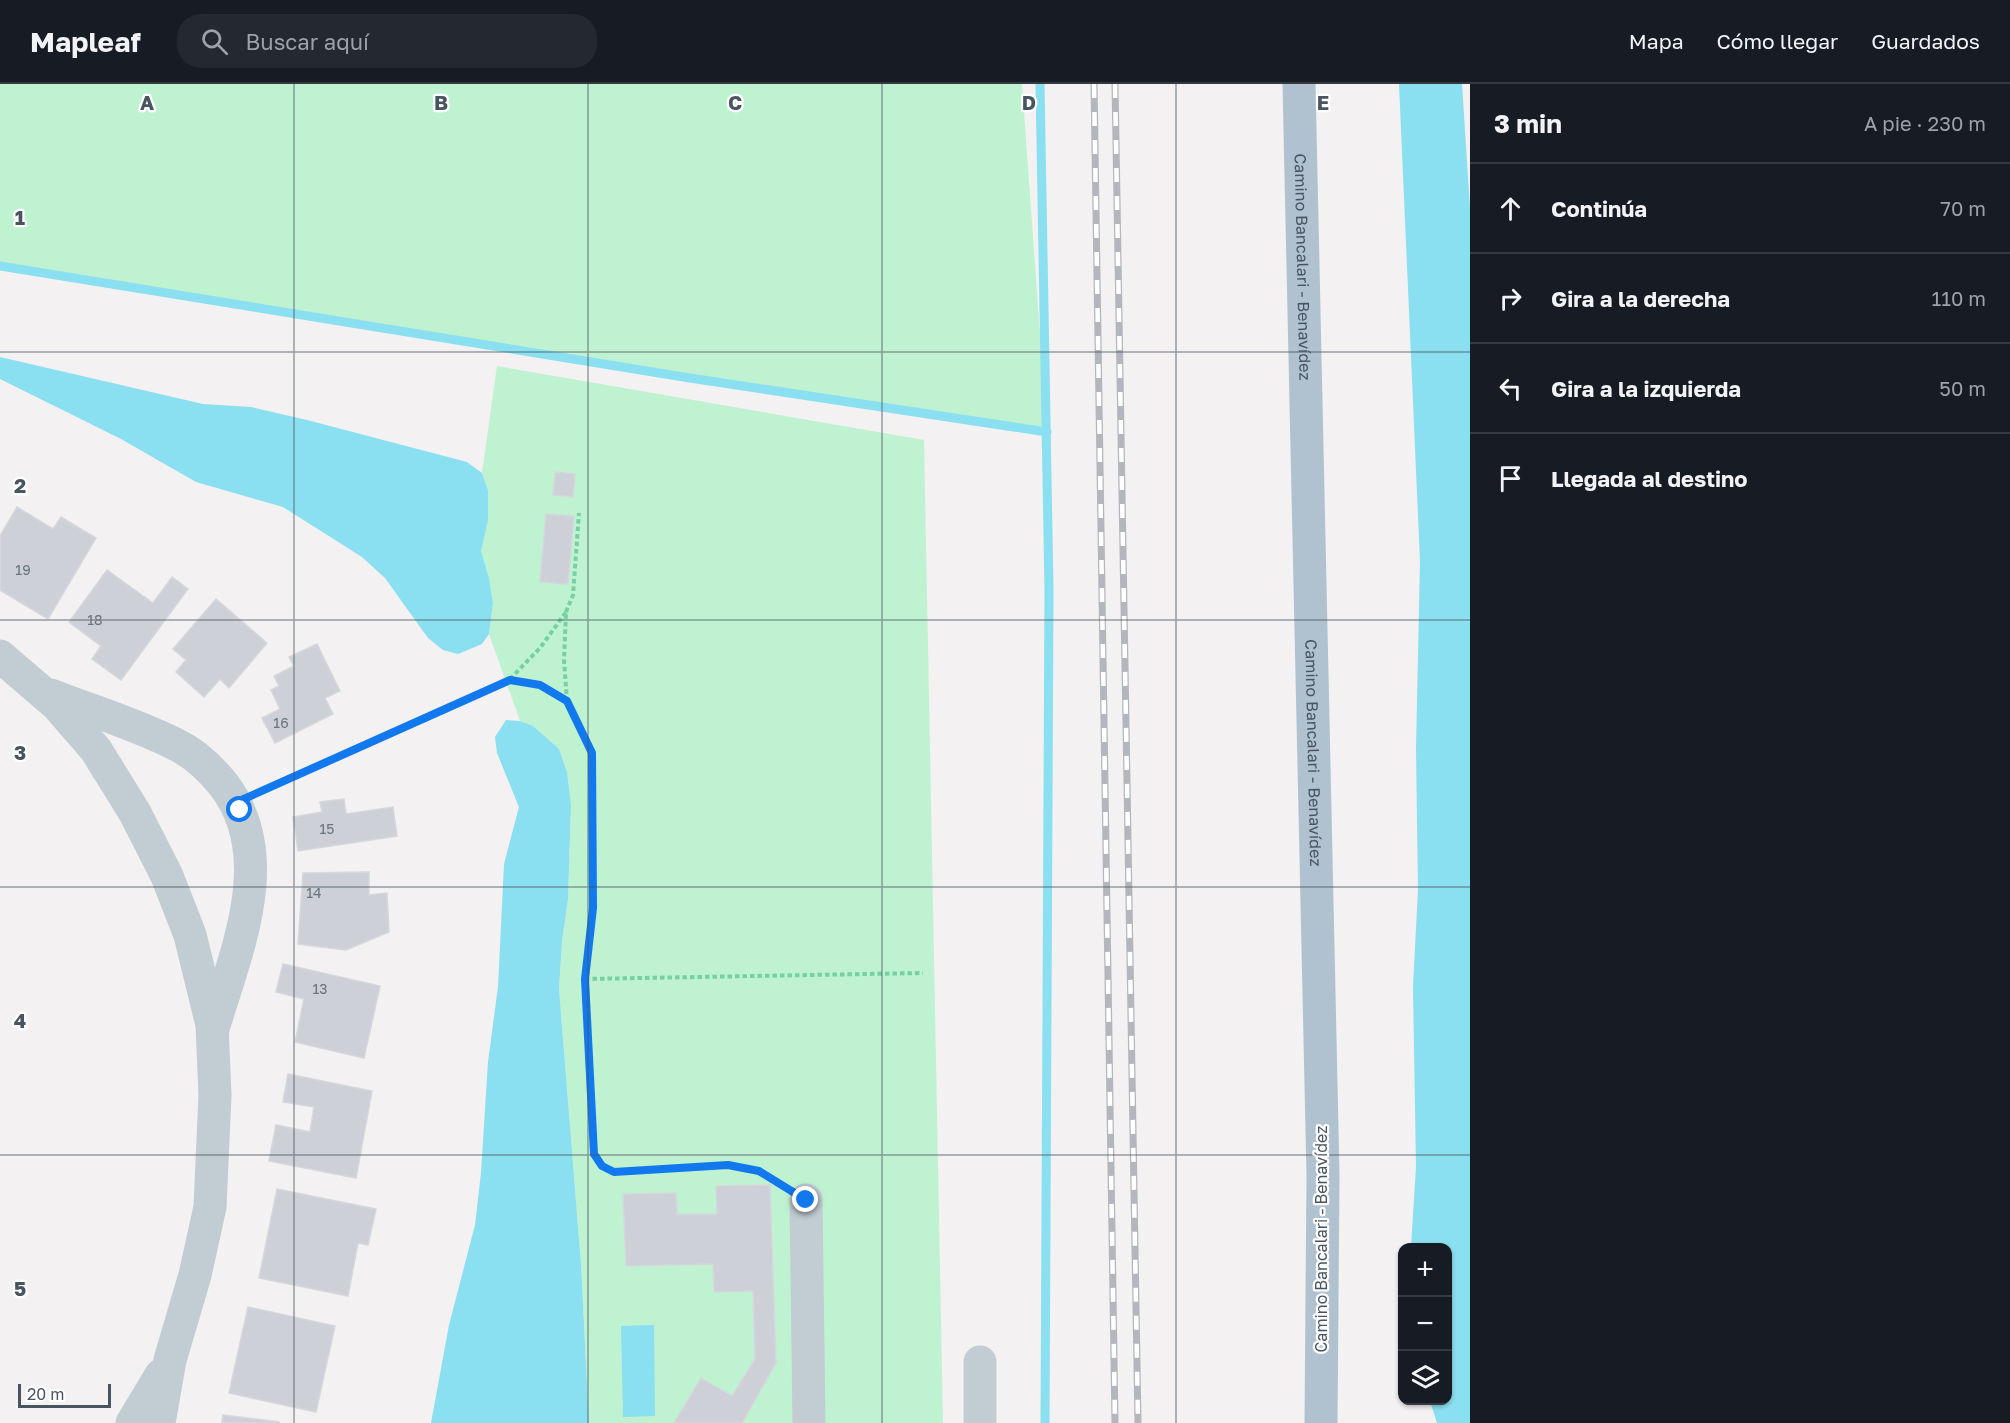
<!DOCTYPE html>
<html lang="es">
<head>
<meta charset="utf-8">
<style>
	:root { --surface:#171b24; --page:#242831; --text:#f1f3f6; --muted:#9ea1a6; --line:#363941 }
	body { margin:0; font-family:"Golos Text",sans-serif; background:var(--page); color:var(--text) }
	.controls { position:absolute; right:18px; bottom:18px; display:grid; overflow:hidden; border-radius:12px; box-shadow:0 2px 4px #0004 }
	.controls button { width:54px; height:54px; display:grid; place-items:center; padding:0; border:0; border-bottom:2px solid var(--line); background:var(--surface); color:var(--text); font:30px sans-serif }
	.scale { position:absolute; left:18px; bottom:15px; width:93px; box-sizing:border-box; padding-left:6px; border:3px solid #485560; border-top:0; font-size:16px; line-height:21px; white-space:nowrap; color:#485560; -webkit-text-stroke:4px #fff; paint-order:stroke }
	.stop { position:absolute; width:18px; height:18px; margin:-14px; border:4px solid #1179ed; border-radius:50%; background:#fff }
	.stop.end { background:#1179ed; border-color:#fff; box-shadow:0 2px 6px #0008 }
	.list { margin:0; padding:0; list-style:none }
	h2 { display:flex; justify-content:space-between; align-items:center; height:78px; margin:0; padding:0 24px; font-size:26px }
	h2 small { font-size:20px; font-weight:400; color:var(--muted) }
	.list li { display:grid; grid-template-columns:39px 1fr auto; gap:18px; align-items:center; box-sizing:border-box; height:90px; padding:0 24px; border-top:2px solid var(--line) }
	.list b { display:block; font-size:22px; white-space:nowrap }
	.list em { font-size:20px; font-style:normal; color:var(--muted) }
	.icon { flex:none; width:33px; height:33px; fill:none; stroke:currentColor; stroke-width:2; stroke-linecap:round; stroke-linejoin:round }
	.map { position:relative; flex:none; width:1470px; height:1339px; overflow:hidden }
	header { display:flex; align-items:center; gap:36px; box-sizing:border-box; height:84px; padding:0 30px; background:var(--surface); border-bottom:2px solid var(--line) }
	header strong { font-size:28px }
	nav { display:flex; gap:33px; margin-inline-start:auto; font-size:21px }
	.search { width:420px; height:54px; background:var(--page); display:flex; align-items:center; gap:15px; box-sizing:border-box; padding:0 21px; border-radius:24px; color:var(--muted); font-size:22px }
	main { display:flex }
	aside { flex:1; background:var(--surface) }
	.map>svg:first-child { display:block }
	.green { fill:#bff2d1 }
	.water { fill:#8adff0 }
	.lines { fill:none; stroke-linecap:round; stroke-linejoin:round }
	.stream { stroke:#8adff0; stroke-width:9 }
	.building { fill:#cdd0d6; stroke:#d5d7dd; stroke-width:1.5 }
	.path { stroke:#75d1a1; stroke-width:4; stroke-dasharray:4.5 3; stroke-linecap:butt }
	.minor { stroke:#c1ccd3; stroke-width:33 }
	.major { stroke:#b0c1d0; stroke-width:33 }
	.rail-casing { stroke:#b3b6bc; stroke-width:7 }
	.rail { stroke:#fff; stroke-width:4.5; stroke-dasharray:14; stroke-linecap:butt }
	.route { stroke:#1179ed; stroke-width:8 }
	.grid { fill:none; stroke:#485560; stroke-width:1.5; stroke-opacity:0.55 }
	.labels { text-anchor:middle; stroke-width:4.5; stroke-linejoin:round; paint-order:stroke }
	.number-label { font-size:14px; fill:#69747e }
	.street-label { font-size:16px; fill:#485560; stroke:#fff }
	.grid-label { font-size:20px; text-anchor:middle; font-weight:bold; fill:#485560; stroke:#fff; stroke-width:4.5; stroke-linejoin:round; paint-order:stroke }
</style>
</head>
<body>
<header>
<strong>Mapleaf</strong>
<div class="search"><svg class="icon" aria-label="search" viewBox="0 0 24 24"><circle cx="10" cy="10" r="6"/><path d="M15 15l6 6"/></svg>Buscar aquí</div>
<nav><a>Mapa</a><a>Cómo llegar</a><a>Guardados</a></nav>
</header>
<main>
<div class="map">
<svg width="1470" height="1339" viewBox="0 0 1470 1339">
	<rect width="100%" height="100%" fill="#f3f1f1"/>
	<!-- green -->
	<path class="green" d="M0,0h1022l25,348 -1047,-168z
		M497,282l427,74 19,983h-354l-8,-159 -22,-275 3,-48 6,-42 3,-94 -4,-33 -8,-23 -26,-23 -13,-5 -31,-87 4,-31 -4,-25 -8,-27 7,-61 -6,-17z"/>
	<!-- water -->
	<path class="water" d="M1399,0h63l8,124v1215h-33l-7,-22 18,-1v-152l-37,-1 5,-80 -3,-181 5,-96 -2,-141 4,-188z
		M0,273l203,47 48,3 56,13 160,42 15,11 6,17v30l-7,31 8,27 4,25 -4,31 -7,10 -24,10 -15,-4 -15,-12 -43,-60 -23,-21 -79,-50 -87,-25 -75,-43 -121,-60z
		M506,636l14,1 13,5 26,23 8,23 4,33 -3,94 -6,42 -3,48 22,275 8,159h-158l18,-98 26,-100 6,-52 7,-111 10,-75 6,-123 15,-57 -22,-54 -2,-16z
		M654,1241l1,91 -32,1 -2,-91z"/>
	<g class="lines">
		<!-- stream -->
		<path class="stream" d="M1040,0l9,506 -4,833
			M0,182l690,112 357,54"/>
	</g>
	<!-- building -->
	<path class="building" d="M555,388l20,2 -2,23 -20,-2z
		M17,423l36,22 8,-12 35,21 -48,81 -48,-29v-54z
		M546,430l28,2 -6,68 -28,-2z
		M107,486l46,33 19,-26 16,12 -67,91 -29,-21 9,-13 -32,-24z
		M216,515l51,44 -38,45 -9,-9 -16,18 -28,-25 10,-12 -13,-11z
		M317,560l23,47 -15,7 8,16 -58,29 -13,-25 18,-9 -9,-19 8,-4 -5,-10 20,-10 -5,-9z
		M344,715l2,15 47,-7 4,29 -99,15 -5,-34 29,-5 -2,-10z
		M369,788v23l18,-2 2,39 -43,18 -48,-6 5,-71z
		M283,880l97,22 -16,72 -69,-16 9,-43 -28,-7z
		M288,990l84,17 -16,87 -87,-17 7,-36 34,7 4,-25 -31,-5z
		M770,1101l6,178 -34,60h-68l27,-45 31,18 23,-37 -2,-68 -39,1 -1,-28 -87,2 -3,-72 53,-1 1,21h40l-1,-28z
		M277,1105l99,20 -8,36 -10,-2 -10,53 -89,-18z
		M248,1223l87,19 -19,86 -87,-19z
		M223,1331l56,7v1h-57z"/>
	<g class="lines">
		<!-- path -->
		<path class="path" d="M566,528l7,-17 6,-82
			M510,595l30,-31 26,-36 -2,48 3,41
			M262,706l248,-110 31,5 26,16 25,52 1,155 -8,71 9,175 8,12 12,6 114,-7 31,6 22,12
			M585,895l338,-6"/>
		<!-- minor -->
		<path class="minor" d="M0,572l57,49 39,45 39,63 32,63 23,59 22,90 3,70 -5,112 -15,68 -25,85 -11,63
			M51,611c41,16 84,29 124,49 19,9 35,24 48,40 56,72 13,167 -10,245
			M806,1116l3,223
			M980,1278v61
			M132,1339l29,-48"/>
		<!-- major -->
		<path class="major" id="s1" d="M1299,0l24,1091 -2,248"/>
		<!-- rail casing -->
		<g class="rail-casing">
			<path id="rail" d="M1094,0l21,1339
				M1115,0l23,1339"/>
		</g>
		<!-- rail -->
		<use href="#rail" class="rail"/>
	</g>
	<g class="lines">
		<!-- route -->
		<path class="route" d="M240,726l-3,-8 273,-122 30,5 27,16 25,52 1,155 -8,71 9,175 8,12 12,6 114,-7 31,6 47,29"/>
	</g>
	<!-- grid -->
	<path class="grid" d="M294,0v1339M588,0v1339M882,0v1339M1176,0v1339M0,268h1470M0,536h1470M0,803h1470M0,1071h1470"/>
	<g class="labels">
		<!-- number labels -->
		<g class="number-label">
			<text x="23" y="491">19</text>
			<text x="95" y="541">18</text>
			<text x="281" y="644">16</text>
			<text x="327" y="750">15</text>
			<text x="314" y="814">14</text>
			<text x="320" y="910">13</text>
		</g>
		<!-- street labels -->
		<g class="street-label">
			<text dy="6" stroke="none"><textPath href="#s1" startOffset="183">Camino Bancalari - Benavídez</textPath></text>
			<text dy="6" stroke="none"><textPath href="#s1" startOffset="669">Camino Bancalari - Benavídez</textPath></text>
			<text transform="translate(1321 1155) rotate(-90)" y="6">Camino Bancalari - Benavídez</text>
		</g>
	</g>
	<g class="grid-label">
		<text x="147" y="26">A</text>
		<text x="441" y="26">B</text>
		<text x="735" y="26">C</text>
		<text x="1029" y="26">D</text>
		<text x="1323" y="26">E</text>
		<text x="20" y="141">1</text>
		<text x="20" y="409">2</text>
		<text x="20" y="676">3</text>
		<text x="20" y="944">4</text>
		<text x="20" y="1212">5</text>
	</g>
</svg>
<div class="controls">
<button>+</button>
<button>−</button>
<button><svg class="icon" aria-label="layers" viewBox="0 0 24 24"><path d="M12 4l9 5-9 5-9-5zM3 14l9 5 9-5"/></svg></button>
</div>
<div class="scale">20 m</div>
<div class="stop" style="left:240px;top:726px"></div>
<div class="stop end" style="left:806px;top:1116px"></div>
</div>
<aside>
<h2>3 min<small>A pie · 230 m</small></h2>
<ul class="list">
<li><svg class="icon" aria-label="ahead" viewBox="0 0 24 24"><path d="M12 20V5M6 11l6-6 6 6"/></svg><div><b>Continúa</b></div><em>70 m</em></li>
<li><svg class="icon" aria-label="right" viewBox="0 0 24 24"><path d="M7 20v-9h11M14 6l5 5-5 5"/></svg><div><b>Gira a la derecha</b></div><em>110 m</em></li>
<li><svg class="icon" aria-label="left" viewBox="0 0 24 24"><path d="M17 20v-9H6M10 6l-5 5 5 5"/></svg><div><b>Gira a la izquierda</b></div><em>50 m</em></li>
<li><svg class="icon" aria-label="arrive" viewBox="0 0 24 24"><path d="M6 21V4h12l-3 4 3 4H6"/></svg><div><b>Llegada al destino</b></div></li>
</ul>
</aside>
</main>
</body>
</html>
